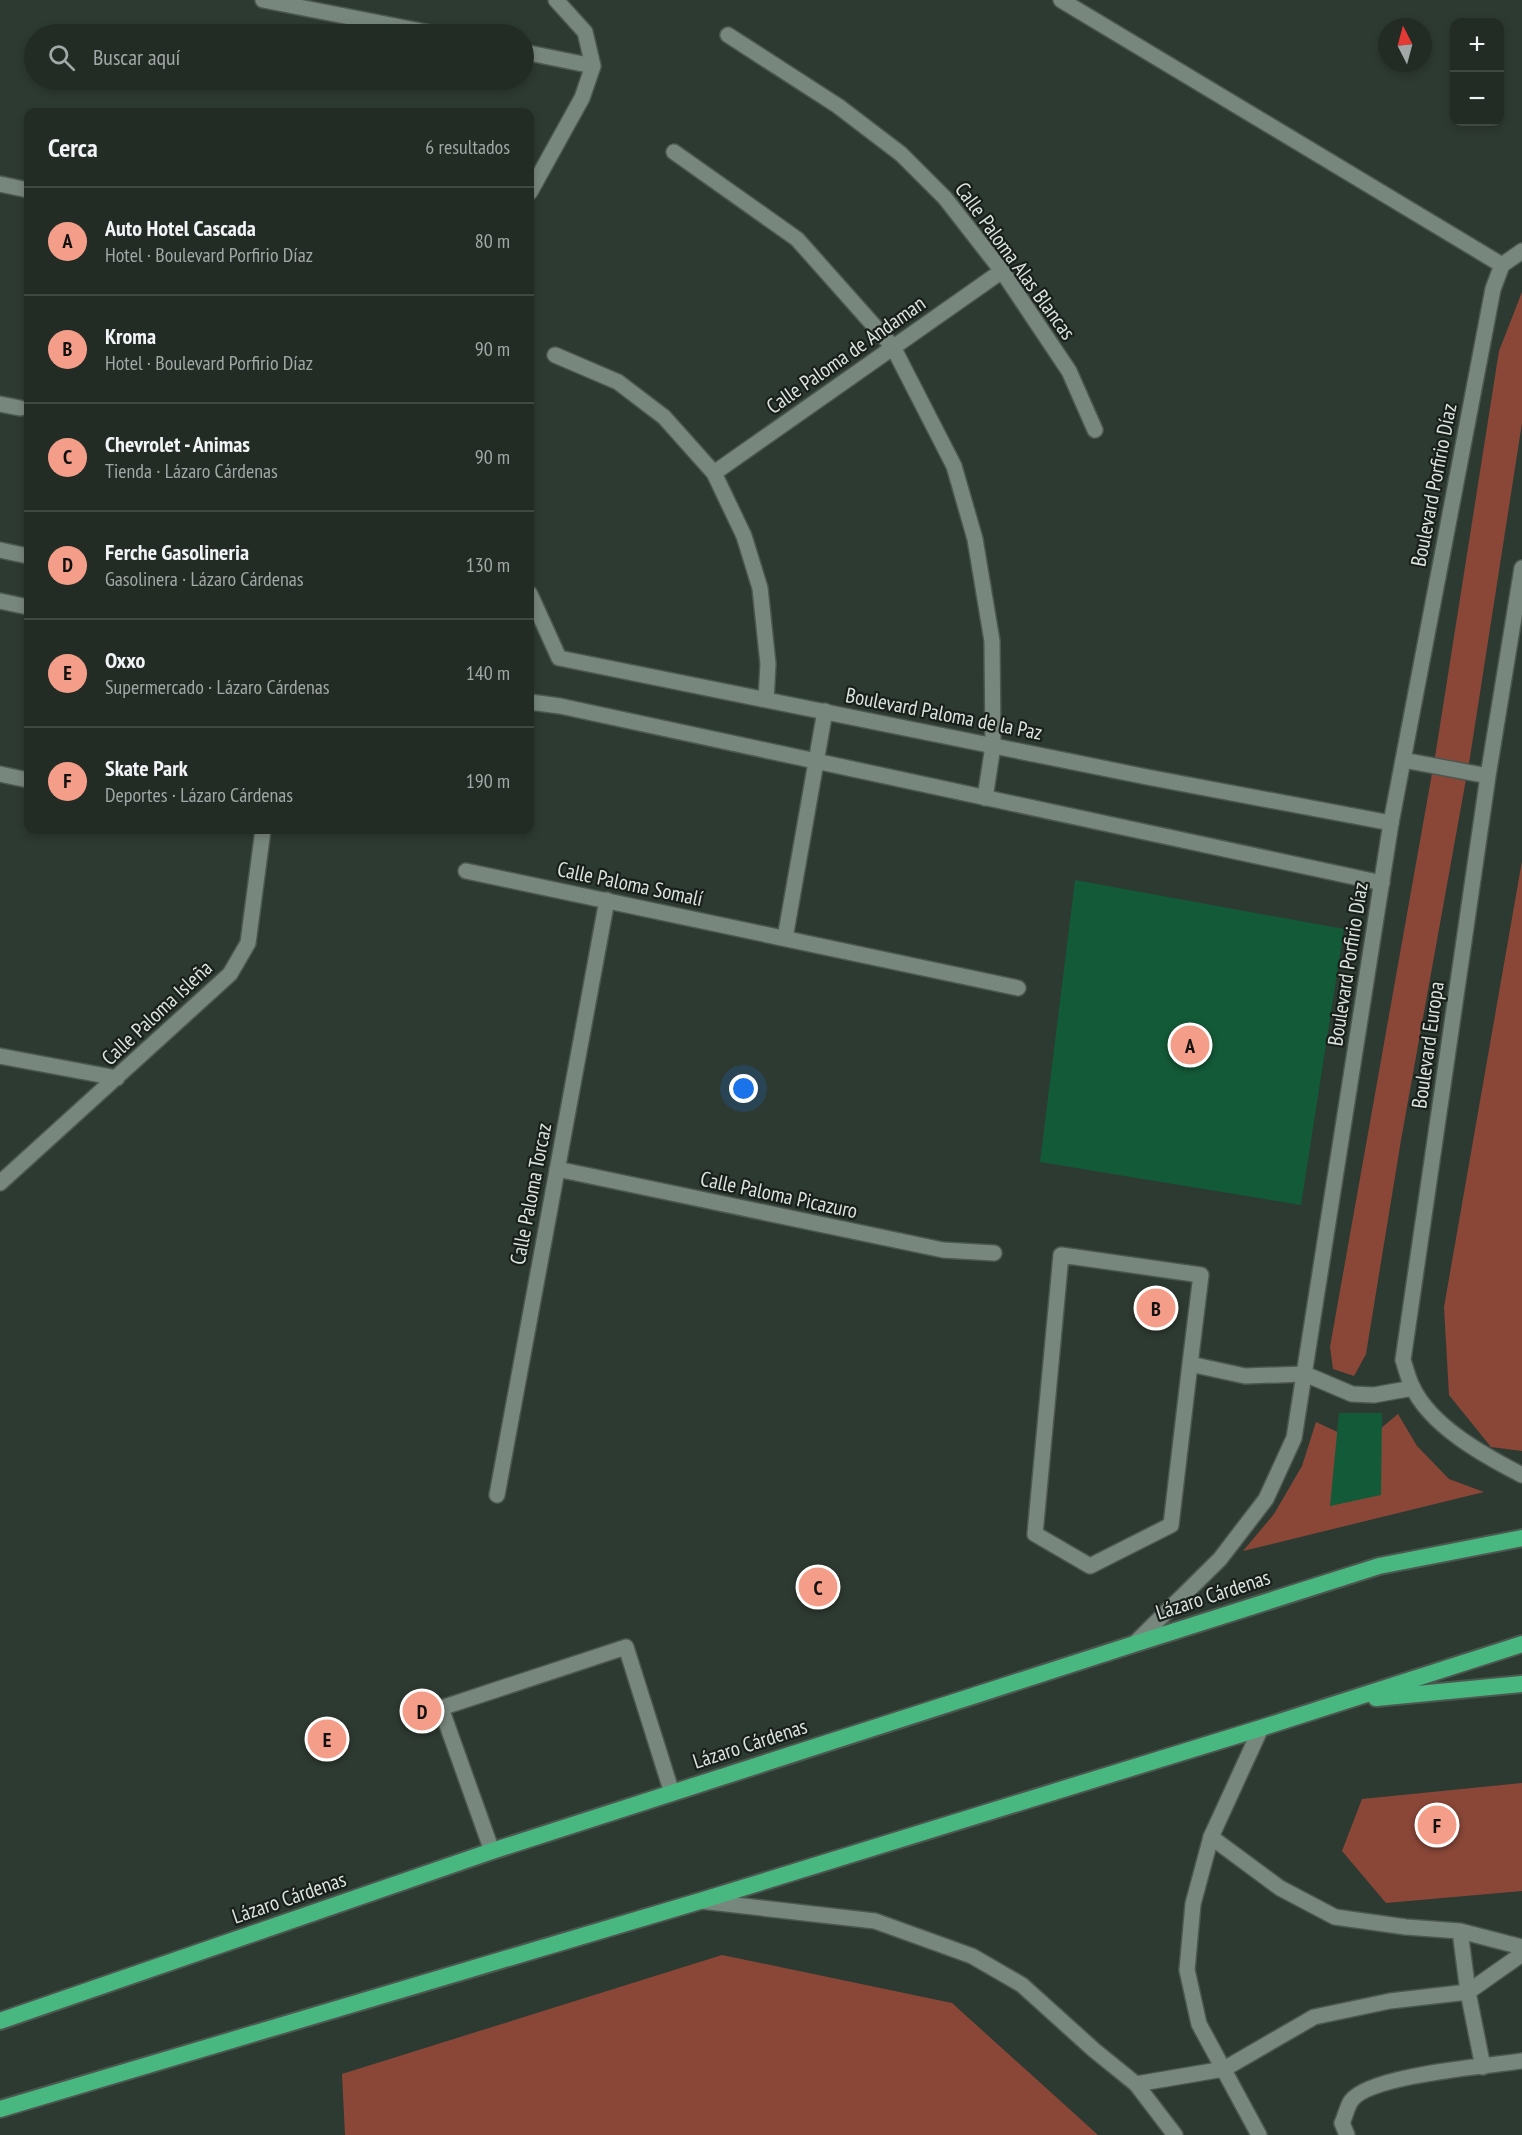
<!DOCTYPE html>
<html lang="es">
<head>
<meta charset="utf-8">
<style>
	:root { --surface:#222c25; --page:#2e3832; --text:#f1f3f6; --muted:#a2a7a7; --line:#3f4842; --accent:#f49e8a }
	body { margin:0; font-family:"PT Sans Narrow",sans-serif; background:var(--page); color:var(--text) }
	.controls { position:absolute; right:18px; top:18px; display:grid; overflow:hidden; border-radius:12px; box-shadow:0 3px 9px #0003 }
	.controls button { width:54px; height:54px; display:grid; place-items:center; padding:0; border:0; border-bottom:2px solid var(--line); background:var(--surface); color:var(--text); font:30px sans-serif }
	.compass { position:absolute; left:1378px; top:18px; width:54px; height:54px; border-radius:50%; background:var(--surface); box-shadow:0 3px 9px #0003; rotate:354deg }
	.you { position:absolute; left:744px; top:1089px; width:21px; height:21px; margin:-15px; border:4px solid #fff; border-radius:50%; background:#1a73e8; box-shadow:0 0 0 9px #1a73e833 }
	.badge { display:grid; place-items:center; width:39px; height:39px; border-radius:50%; background:var(--accent); color:#111; font-size:20px; font-weight:700 }
	.pin { position:absolute; translate:-50% -50%; border:3px solid #fff; box-shadow:0 2px 6px #0006 }
	.list { margin:0; padding:0; list-style:none }
	h2 { display:flex; justify-content:space-between; align-items:center; height:78px; margin:0; padding:0 24px; font-size:26px }
	h2 small { font-size:20px; font-weight:400; color:var(--muted) }
	.list li { display:grid; grid-template-columns:39px 1fr auto; gap:18px; align-items:center; box-sizing:border-box; height:108px; padding:0 24px; border-top:2px solid var(--line) }
	.list b { display:block; font-size:22px; white-space:nowrap }
	.list p { margin:0; font-size:20px; white-space:nowrap; color:var(--muted) }
	.list em { font-size:20px; font-style:normal; color:var(--muted) }
	.icon { flex:none; width:33px; height:33px; fill:none; stroke:currentColor; stroke-width:2; stroke-linecap:round; stroke-linejoin:round }
	.map { position:relative; flex:none; width:1522px; height:2135px; overflow:hidden }
	.search { position:absolute; background:var(--surface); box-shadow:0 3px 9px #0003; left:24px; top:24px; width:510px; height:66px; display:flex; align-items:center; gap:15px; box-sizing:border-box; padding:0 21px; border-radius:33px; color:var(--muted); font-size:22px }
	.panel { position:absolute; background:var(--surface); box-shadow:0 3px 9px #0003; left:24px; top:108px; width:510px; height:726px; border-radius:12px }
	.map>svg:first-child { display:block }
	.green { fill:#8a4738 }
	.building { fill:#135a38 }
	.lines { fill:none; stroke-linecap:round; stroke-linejoin:round }
	.service-casing { stroke:#4c5750; stroke-width:18 }
	.minor-casing { stroke:#4c5750; stroke-width:18 }
	.tertiary-casing { stroke:#4c5750; stroke-width:18 }
	.secondary-casing { stroke:#4c5750; stroke-width:18 }
	.trunk-casing { stroke:#4c5750; stroke-width:20 }
	.service { stroke:#78877d; stroke-width:15 }
	.minor { stroke:#78877d; stroke-width:15 }
	.tertiary { stroke:#78877d; stroke-width:15 }
	.secondary { stroke:#78877d; stroke-width:15 }
	.trunk { stroke:#48b880; stroke-width:16 }
	.labels { text-anchor:middle; stroke-width:4.5; stroke-linejoin:round; paint-order:stroke }
	.street-label { font-size:21px; fill:#dae3dd; stroke:#191f1b }
</style>
</head>
<body>
<div class="map">
<svg width="1522" height="2135" viewBox="0 0 1522 2135">
	<rect width="100%" height="100%" fill="#2d3a31"/>
	<!-- green -->
	<path class="green" d="M1522,292v131l-52,334 -69,383 -35,214 -12,22 -21,-7 -3,-22 106,-596 63,-400z
		M1522,861v590l-31,-4 -42,-52 -5,-88z
		M1398,1414l19,32 32,33 35,13 -241,59 31,-37 28,-48 14,-44 28,13 30,-1z
		M1522,1783v108l-136,12 -44,-52 20,-52z
		M722,1955l230,48 146,132h-753l-3,-61z"/>
	<!-- building -->
	<path class="building" d="M1075,880l269,49 -43,276 -261,-43z
		M1339,1413h43l-1,82 -51,11z"/>
	<g class="lines">
		<!-- service casing -->
		<g class="service-casing">
			<path id="service" d="M1190,1364l-19,161 -81,41 -55,-32 26,-279 140,20 -11,89 55,12 60,-2
				M1211,1837l69,51 55,29 71,10 54,4 62,16
				M492,1851l-51,-143 185,-61 46,146
				M1460,1931l8,61 15,75
				M1136,2084l88,-15 90,-52 76,-16 78,-9 54,-38
				M1347,2135l-5,-12c3,-6 5,-16 9,-22 18,-26 137,-35 171,-40"/>
		</g>
		<!-- minor casing -->
		<g class="minor-casing">
			<path id="minor" d="M263,0l173,34
				M556,0l29,32 8,34
				M728,35l110,71 63,48 44,44 57,73 67,100 26,59
				M524,52l69,14
				M674,152l123,87 96,108 61,119 21,73 17,102 1,105 -8,52
				M0,184l28,6
				M530,192l52,-94 11,-32
				M555,355l63,27 46,35 50,56 30,63 16,52 8,76 -2,36
				M0,404l20,4
				M714,473l288,-202
				M0,550l28,6
				M530,594l29,64 588,119 244,46
				M0,601l28,6
				M530,702l30,4 822,177
				M0,774l28,6
				M466,871l552,117
				M785,938l40,-227
				M0,1056l117,22
				M557,1169l386,81 51,3
				M0,1183l230,-209 18,-31 15,-113
				M497,1495l110,-595
				M700,1901l175,20 97,35 50,29 72,65 42,34 39,51
				M1259,2135l-60,-111 -12,-54 6,-66 18,-67 50,-109"/>
		</g>
		<!-- tertiary casing -->
		<g class="tertiary-casing">
			<path id="tertiary" d="M1061,0l441,265"/>
		</g>
		<!-- secondary casing -->
		<g class="secondary-casing">
			<path id="secondary" d="M1522,568l-34,208 -85,584c3,9 5,18 9,26 18,40 73,70 110,89
				M1403,760l85,16
				M1305,1374l47,20 22,1 39,-7
				M1134,1644l86,-85 46,-60 28,-61 97,-615 102,-534 9,-24 20,-14"/>
		</g>
		<!-- trunk casing -->
		<g class="trunk-casing">
			<path id="trunk" d="M1376,1698l146,-14
				M0,2021l492,-170 642,-207 245,-78 143,-28
				M0,2109l700,-208 561,-173 261,-84"/>
		</g>
		<!-- service -->
		<use href="#service" class="service"/>
		<!-- minor -->
		<use href="#minor" class="minor"/>
		<!-- tertiary -->
		<use href="#tertiary" class="tertiary"/>
		<!-- secondary -->
		<use href="#secondary" class="secondary"/>
		<!-- trunk -->
		<use href="#trunk" class="trunk"/>
	</g>
	<g class="labels">
		<!-- street labels -->
		<g class="street-label">
			<text transform="translate(1015 261) rotate(54)" y="7">Calle Paloma Alas Blancas</text>
			<text transform="translate(846 355) rotate(-35)" y="7">Calle Paloma de Andaman</text>
			<text transform="translate(1434 485) rotate(-79)" y="7">Boulevard Porfirio Díaz</text>
			<text transform="translate(944 714) rotate(11)" y="7">Boulevard Paloma de la Paz</text>
			<text transform="translate(630 884) rotate(12)" y="7">Calle Paloma Somalí</text>
			<text transform="translate(1348 964) rotate(-81)" y="7">Boulevard Porfirio Díaz</text>
			<text transform="translate(157 1013) rotate(-43)" y="7">Calle Paloma Isleña</text>
			<text transform="translate(1428 1045) rotate(-82)" y="7">Boulevard Europa</text>
			<text transform="translate(531 1194) rotate(-79)" y="7">Calle Paloma Torcaz</text>
			<text transform="translate(779 1195) rotate(12)" y="7">Calle Paloma Picazuro</text>
			<text transform="translate(1213 1595) rotate(-18)" y="7">Lázaro Cárdenas</text>
			<text transform="translate(750 1744) rotate(-18)" y="7">Lázaro Cárdenas</text>
			<text transform="translate(289 1898) rotate(-19)" y="7">Lázaro Cárdenas</text>
		</g>
	</g>
</svg>
<div class="controls">
<button>+</button>
<button>−</button>
</div>
<svg class="compass" viewBox="-18 -18 36 36"><path d="M0-13l5 13h-10z" fill="#e53935"/><path d="M0 13l5-13h-10z" fill="#a2a7a7"/></svg>
<div class="you"></div>
<div class="pin badge" style="left:1190px;top:1045px">A</div>
<div class="pin badge" style="left:1156px;top:1308px">B</div>
<div class="pin badge" style="left:818px;top:1587px">C</div>
<div class="pin badge" style="left:422px;top:1711px">D</div>
<div class="pin badge" style="left:327px;top:1739px">E</div>
<div class="pin badge" style="left:1437px;top:1825px">F</div>
<div class="search"><svg class="icon" aria-label="search" viewBox="0 0 24 24"><circle cx="10" cy="10" r="6"/><path d="M15 15l6 6"/></svg>Buscar aquí</div>
<section class="panel">
<h2>Cerca<small>6 resultados</small></h2>
<ul class="list">
<li><span class="badge">A</span><div><b>Auto Hotel Cascada</b><p>Hotel · Boulevard Porfirio Díaz</p></div><em>80 m</em></li>
<li><span class="badge">B</span><div><b>Kroma</b><p>Hotel · Boulevard Porfirio Díaz</p></div><em>90 m</em></li>
<li><span class="badge">C</span><div><b>Chevrolet - Animas</b><p>Tienda · Lázaro Cárdenas</p></div><em>90 m</em></li>
<li><span class="badge">D</span><div><b>Ferche Gasolineria</b><p>Gasolinera · Lázaro Cárdenas</p></div><em>130 m</em></li>
<li><span class="badge">E</span><div><b>Oxxo</b><p>Supermercado · Lázaro Cárdenas</p></div><em>140 m</em></li>
<li><span class="badge">F</span><div><b>Skate Park</b><p>Deportes · Lázaro Cárdenas</p></div><em>190 m</em></li>
</ul>
</section>
</div>
</body>
</html>
